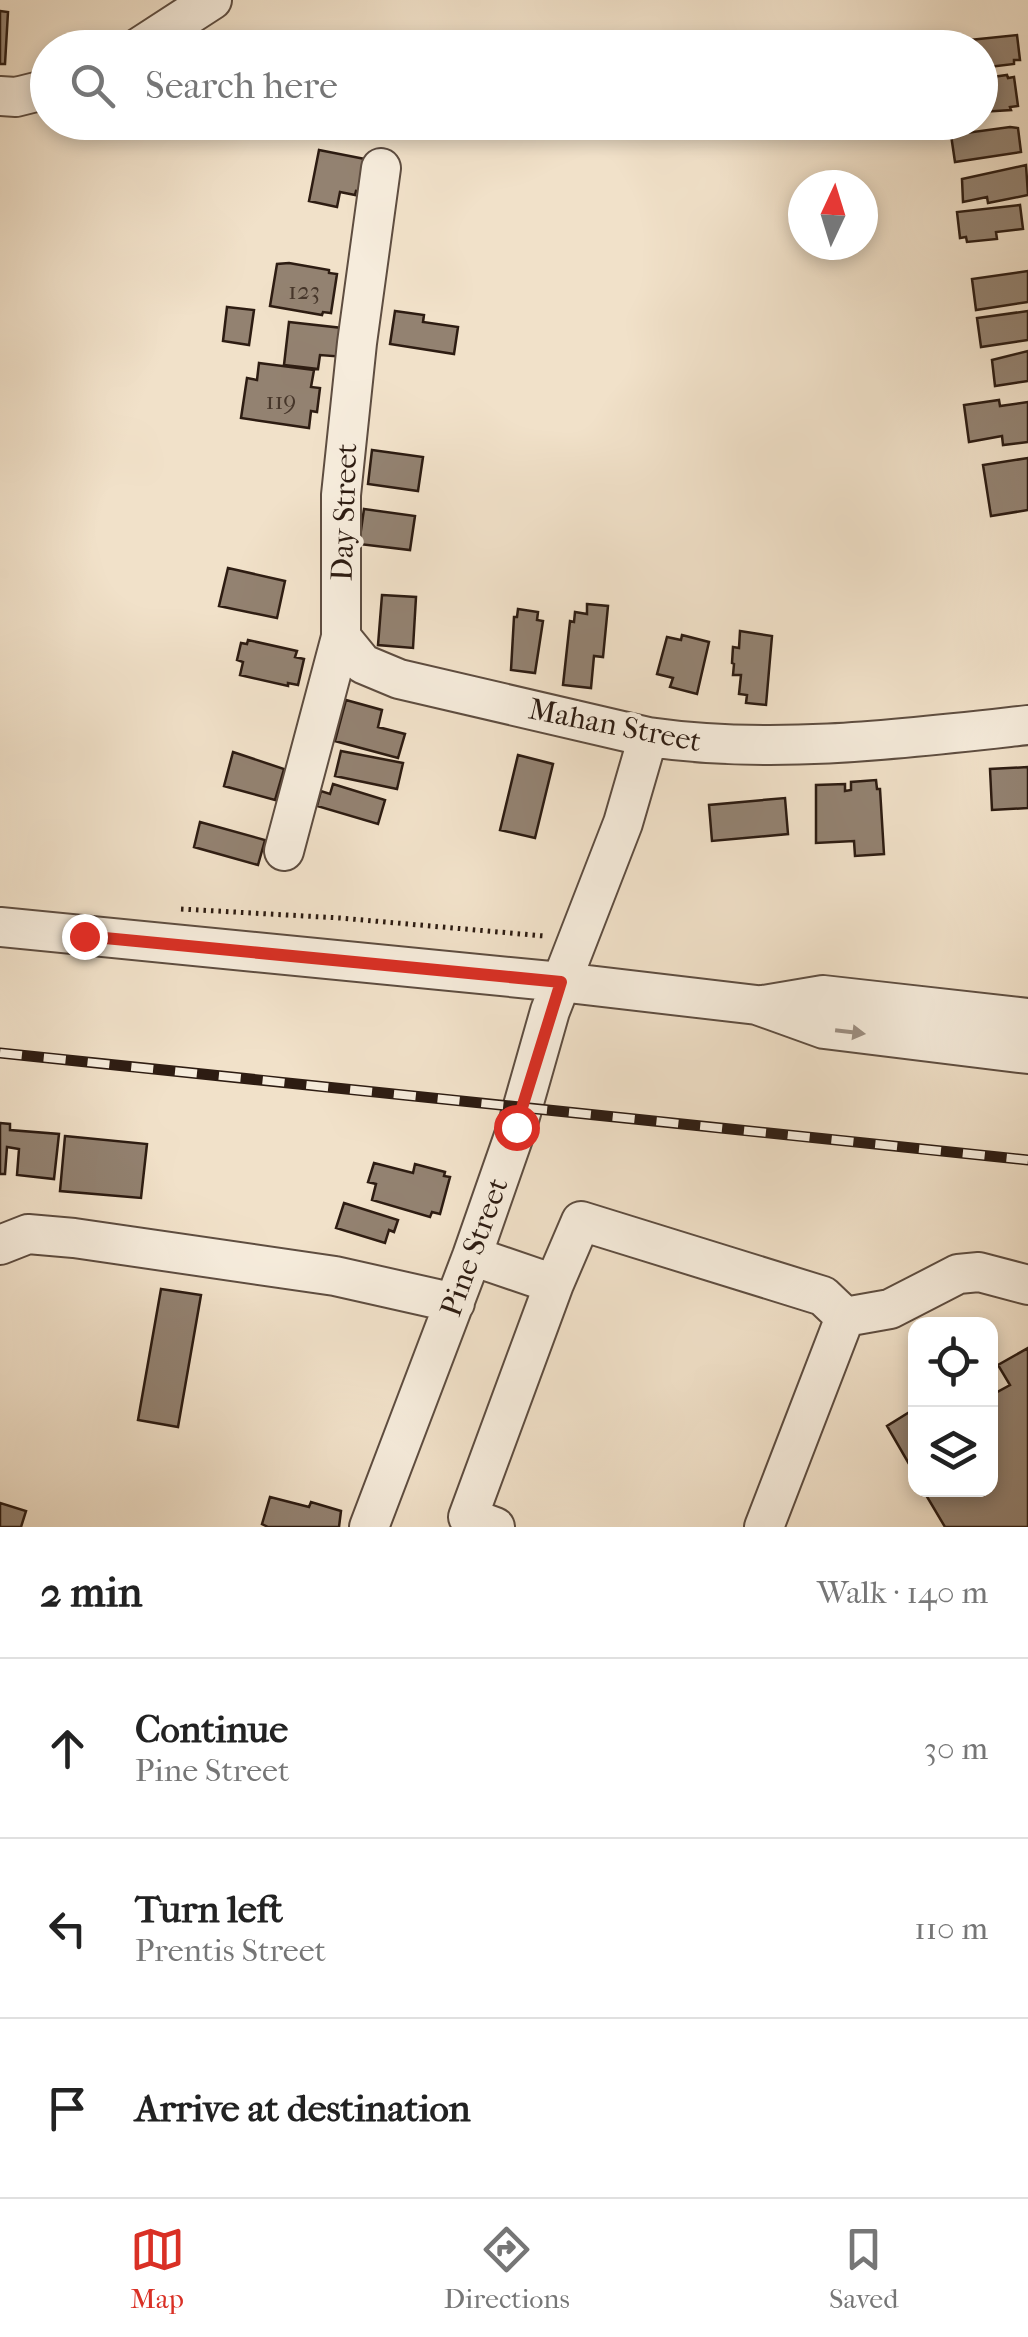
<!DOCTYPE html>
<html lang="en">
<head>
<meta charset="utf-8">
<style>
	:root { --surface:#fff; --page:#f2f2f2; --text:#222; --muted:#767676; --line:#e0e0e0; --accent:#d93025 }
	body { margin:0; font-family:"IM FELL French Canon",serif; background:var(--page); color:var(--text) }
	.controls { position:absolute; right:30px; bottom:30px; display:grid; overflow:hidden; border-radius:20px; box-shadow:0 5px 15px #0003 }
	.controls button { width:90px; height:90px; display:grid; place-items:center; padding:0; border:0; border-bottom:2px solid var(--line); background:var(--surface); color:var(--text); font:50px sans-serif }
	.compass { position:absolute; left:788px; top:170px; width:90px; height:90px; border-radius:50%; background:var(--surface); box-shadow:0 5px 15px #0003; rotate:4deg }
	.stop { position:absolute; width:30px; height:30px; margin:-22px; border:8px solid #d93025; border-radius:50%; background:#fff }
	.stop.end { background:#d93025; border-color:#fff; box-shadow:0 2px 10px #0008 }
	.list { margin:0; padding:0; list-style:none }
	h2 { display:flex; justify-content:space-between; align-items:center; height:130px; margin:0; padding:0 40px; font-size:42px }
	h2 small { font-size:32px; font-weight:400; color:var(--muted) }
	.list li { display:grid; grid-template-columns:65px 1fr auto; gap:30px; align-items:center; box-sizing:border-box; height:180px; padding:0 40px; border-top:2px solid var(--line) }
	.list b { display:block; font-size:38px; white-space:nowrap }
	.list p { margin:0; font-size:32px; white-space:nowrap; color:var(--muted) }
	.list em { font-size:32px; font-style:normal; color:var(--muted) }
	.icon { flex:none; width:55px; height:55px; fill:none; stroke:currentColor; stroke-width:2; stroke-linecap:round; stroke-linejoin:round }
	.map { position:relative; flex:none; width:1028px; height:1527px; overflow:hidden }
	.search { position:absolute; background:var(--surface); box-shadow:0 5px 15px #0003; left:30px; right:30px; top:30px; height:110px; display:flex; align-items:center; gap:25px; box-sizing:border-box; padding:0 35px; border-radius:55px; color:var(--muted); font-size:38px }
	.sheet { height:670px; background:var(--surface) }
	nav { display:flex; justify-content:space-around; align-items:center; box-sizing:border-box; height:140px; border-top:2px solid var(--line); background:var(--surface); font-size:28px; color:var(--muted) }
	nav a { display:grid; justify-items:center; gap:5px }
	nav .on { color:var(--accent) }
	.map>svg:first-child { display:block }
	.building { fill:#938271; stroke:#2d1c12; stroke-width:2.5 }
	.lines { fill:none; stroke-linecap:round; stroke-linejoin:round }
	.minor-casing { stroke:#5e4d40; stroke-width:42 }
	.path { stroke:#2d1c12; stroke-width:5; stroke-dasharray:2.5 5; stroke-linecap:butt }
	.minor { stroke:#f6ecdc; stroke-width:38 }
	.rail-casing { stroke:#2d1c12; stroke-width:11 }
	.rail { stroke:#f6ecdc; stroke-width:8; stroke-dasharray:22; stroke-linecap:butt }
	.oneway { fill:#9c8e81 }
	.route { stroke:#d93025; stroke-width:12 }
	.labels { text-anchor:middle; stroke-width:10; stroke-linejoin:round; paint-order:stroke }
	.number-label { font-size:25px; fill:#46362a }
	.street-label { font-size:30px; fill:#2d1c12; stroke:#f6ecdc }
</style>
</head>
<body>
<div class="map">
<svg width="1028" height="1527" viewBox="0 0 1028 1527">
	<rect width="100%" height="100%" fill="#f1e1c9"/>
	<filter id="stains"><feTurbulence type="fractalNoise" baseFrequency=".002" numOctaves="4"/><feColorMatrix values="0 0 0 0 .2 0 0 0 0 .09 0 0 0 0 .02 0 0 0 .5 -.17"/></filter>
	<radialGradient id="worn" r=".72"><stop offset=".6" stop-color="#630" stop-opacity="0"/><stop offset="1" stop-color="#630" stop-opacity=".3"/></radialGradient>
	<!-- building -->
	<path class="building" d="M0,11l8,1 -3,52h-5z
		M1017,35l3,25h-6v4l-34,4v-20h-39v-5z
		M1007,75l1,3 6,-1 4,29 -8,1 1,3 -31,2v-29l6,-1 -1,-4z
		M1010,127l8,1 3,24 -66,10 -4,-27z
		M319,150l51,10 -6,32 -8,-1 -1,4 -15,-3 -3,15 -28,-6z
		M1026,165l2,30 -40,8 -1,-6 -24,5 -1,-23z
		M1020,205l3,24 -27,3 1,7 -30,3 -1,-5 -6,1 -3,-26z
		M289,263l40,7v3l8,1 -6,39 -8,-1 -1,3 -52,-9 7,-42z
		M1028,271v31l-52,8 -4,-31z
		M227,307l27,3 -5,35 -26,-4z
		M395,311l29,4 -1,7 35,5 -4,27 -64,-10z
		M1028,311v29l-47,7 -4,-29z
		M289,322l53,6 3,29 -25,-2 -2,14 -34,-4z
		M1028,351v30l-33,5 -3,-26z
		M259,363l55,7 -3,17 9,1 -3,24 -6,-1 -2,17 -68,-10 6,-40 10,2z
		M999,400l1,6 28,-4v40l-25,3 -1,-9 -33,6 -5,-37z
		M372,450l51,7 -5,34 -50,-7z
		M1028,458v52l-37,6 -8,-51z
		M364,509l51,7 -5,34 -51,-6z
		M228,568l57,13 -8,37 -58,-12z
		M382,595l34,2 -3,51 -35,-3z
		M587,604l21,2 -5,51 -9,-1 -3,32 -28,-3 7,-64 4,1 1,-10 12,2z
		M518,609l20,3 -1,8 6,1 -8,52 -24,-3 3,-53h3z
		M740,631l32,5 -6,69 -20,-2 1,-8 -8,-1 2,-19h-8l1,-11 -2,-1 1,-16 6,1z
		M682,635l27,7 -12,52 -27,-7 3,-9 -16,-4 10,-37 14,3z
		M248,640l49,11 -2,6 9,2 -6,26 -10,-2v3l-48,-11 3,-13 -6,-2 4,-17 6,1z
		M346,700l36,10 -4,17 27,7 -7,24 -63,-17z
		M341,751l62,12 -6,26 -62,-13z
		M233,752l51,17 -9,31 -51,-14z
		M518,755l35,9 -18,74 -35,-8z
		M1028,767v41l-36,2 -2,-41z
		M876,780l1,9h3l4,65 -29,2 -1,-15 -38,2v-58l29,-1v7l6,-1v-8z
		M333,784l52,16 -7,24 -61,-18 4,-15 9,3z
		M785,798l3,36 -76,7 -3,-36z
		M200,822l65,18 -7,25 -64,-18z
		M0,1123l10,1v6l49,4 -5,45 -37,-4 2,-26 -12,-2 -2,27h-5z
		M65,1136l82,8 -6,54 -81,-7z
		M374,1163l39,10 2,-9 30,8 -1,4 6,1 -10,37 -8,-2 -2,5 -58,-17 4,-16 -8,-2z
		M344,1203l54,17 -4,12 -5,-2 -4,13 -49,-15z
		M161,1289l40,6 -23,132 -40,-7z
		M1028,1348v179h-83l-22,-37h67v-94l20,-11 -12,-20z
		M916,1408v68l-29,-50z
		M270,1497l39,10 2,-5 30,9 -2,16h-71l-6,-3z
		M0,1503l26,8 -5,16h-21z"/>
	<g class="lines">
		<!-- minor casing -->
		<g class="minor-casing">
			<path id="minor" d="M138,48l74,-48
				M0,96l16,1 32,-8
				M341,637l22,27 36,15 249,58c126,18 254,2 380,-12
				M284,851l57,-214v-142l16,-152 24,-175
				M0,927l561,55 196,23 67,24 204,25
				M763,1005l60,-10 205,23
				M0,1245l28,-11 46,4 261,38 120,27
				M472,1256l82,28
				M845,1317l45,-8 68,-35 21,-2 49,13
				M369,1527l103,-271 45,-129 33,-116 73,-188 25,-86
				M495,1527l-27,-10 86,-233 27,-63 242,75 22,21
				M764,1527l81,-210"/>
		</g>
		<!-- path -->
		<path class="path" d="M181,909l159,9 204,18"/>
		<!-- minor -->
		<use href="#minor" class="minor"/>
		<!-- rail casing -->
		<g class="rail-casing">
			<path id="rail" d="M0,1053l1028,107"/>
		</g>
		<!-- rail -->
		<use href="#rail" class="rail"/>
	</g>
	<!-- one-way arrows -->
	<defs><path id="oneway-solid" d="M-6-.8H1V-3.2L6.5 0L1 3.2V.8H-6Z" transform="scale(2.5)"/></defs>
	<use class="oneway" href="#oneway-solid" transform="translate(850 1032) rotate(7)"/>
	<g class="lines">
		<!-- route -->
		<path class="route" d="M84,936l477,46 -45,145"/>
	</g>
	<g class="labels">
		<!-- number labels -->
		<g class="number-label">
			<text x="304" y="299">123</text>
			<text x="281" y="409">119</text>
		</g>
		<!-- street labels -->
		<g class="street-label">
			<text transform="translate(344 512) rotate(-88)" y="10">Day Street</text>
			<text transform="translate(615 725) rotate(11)" y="10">Mahan Street</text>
			<text transform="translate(474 1247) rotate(-70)" y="10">Pine Street</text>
		</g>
	</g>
	<rect width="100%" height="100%" filter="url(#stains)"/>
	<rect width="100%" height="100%" fill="url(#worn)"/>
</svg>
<div class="controls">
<button><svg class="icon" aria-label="locate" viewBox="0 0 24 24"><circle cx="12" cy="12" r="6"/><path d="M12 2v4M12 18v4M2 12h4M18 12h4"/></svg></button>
<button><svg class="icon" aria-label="layers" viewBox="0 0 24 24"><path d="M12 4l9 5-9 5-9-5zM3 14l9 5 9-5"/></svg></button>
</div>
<svg class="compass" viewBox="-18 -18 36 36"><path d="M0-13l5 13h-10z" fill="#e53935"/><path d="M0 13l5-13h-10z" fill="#767676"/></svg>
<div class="stop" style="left:516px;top:1127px"></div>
<div class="stop end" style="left:84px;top:936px"></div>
<div class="search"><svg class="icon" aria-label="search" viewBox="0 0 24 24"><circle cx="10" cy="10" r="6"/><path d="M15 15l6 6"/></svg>Search here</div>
</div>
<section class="sheet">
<h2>2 min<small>Walk · 140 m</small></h2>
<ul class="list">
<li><svg class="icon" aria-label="ahead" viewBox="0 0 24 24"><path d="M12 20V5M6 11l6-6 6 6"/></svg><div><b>Continue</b><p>Pine Street</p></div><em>30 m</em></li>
<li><svg class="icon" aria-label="left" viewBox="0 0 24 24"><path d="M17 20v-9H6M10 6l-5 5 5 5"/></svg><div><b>Turn left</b><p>Prentis Street</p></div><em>110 m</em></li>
<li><svg class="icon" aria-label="arrive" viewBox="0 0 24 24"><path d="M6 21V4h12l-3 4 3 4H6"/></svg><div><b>Arrive at destination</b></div></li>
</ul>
</section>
<nav>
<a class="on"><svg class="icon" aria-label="map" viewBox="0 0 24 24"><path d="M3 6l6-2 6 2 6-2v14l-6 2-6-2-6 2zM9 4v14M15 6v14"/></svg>Map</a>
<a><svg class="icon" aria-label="directions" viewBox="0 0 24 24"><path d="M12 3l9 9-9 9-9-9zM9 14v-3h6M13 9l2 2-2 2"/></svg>Directions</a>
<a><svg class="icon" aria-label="saved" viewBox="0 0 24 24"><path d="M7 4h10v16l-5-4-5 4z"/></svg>Saved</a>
</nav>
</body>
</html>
